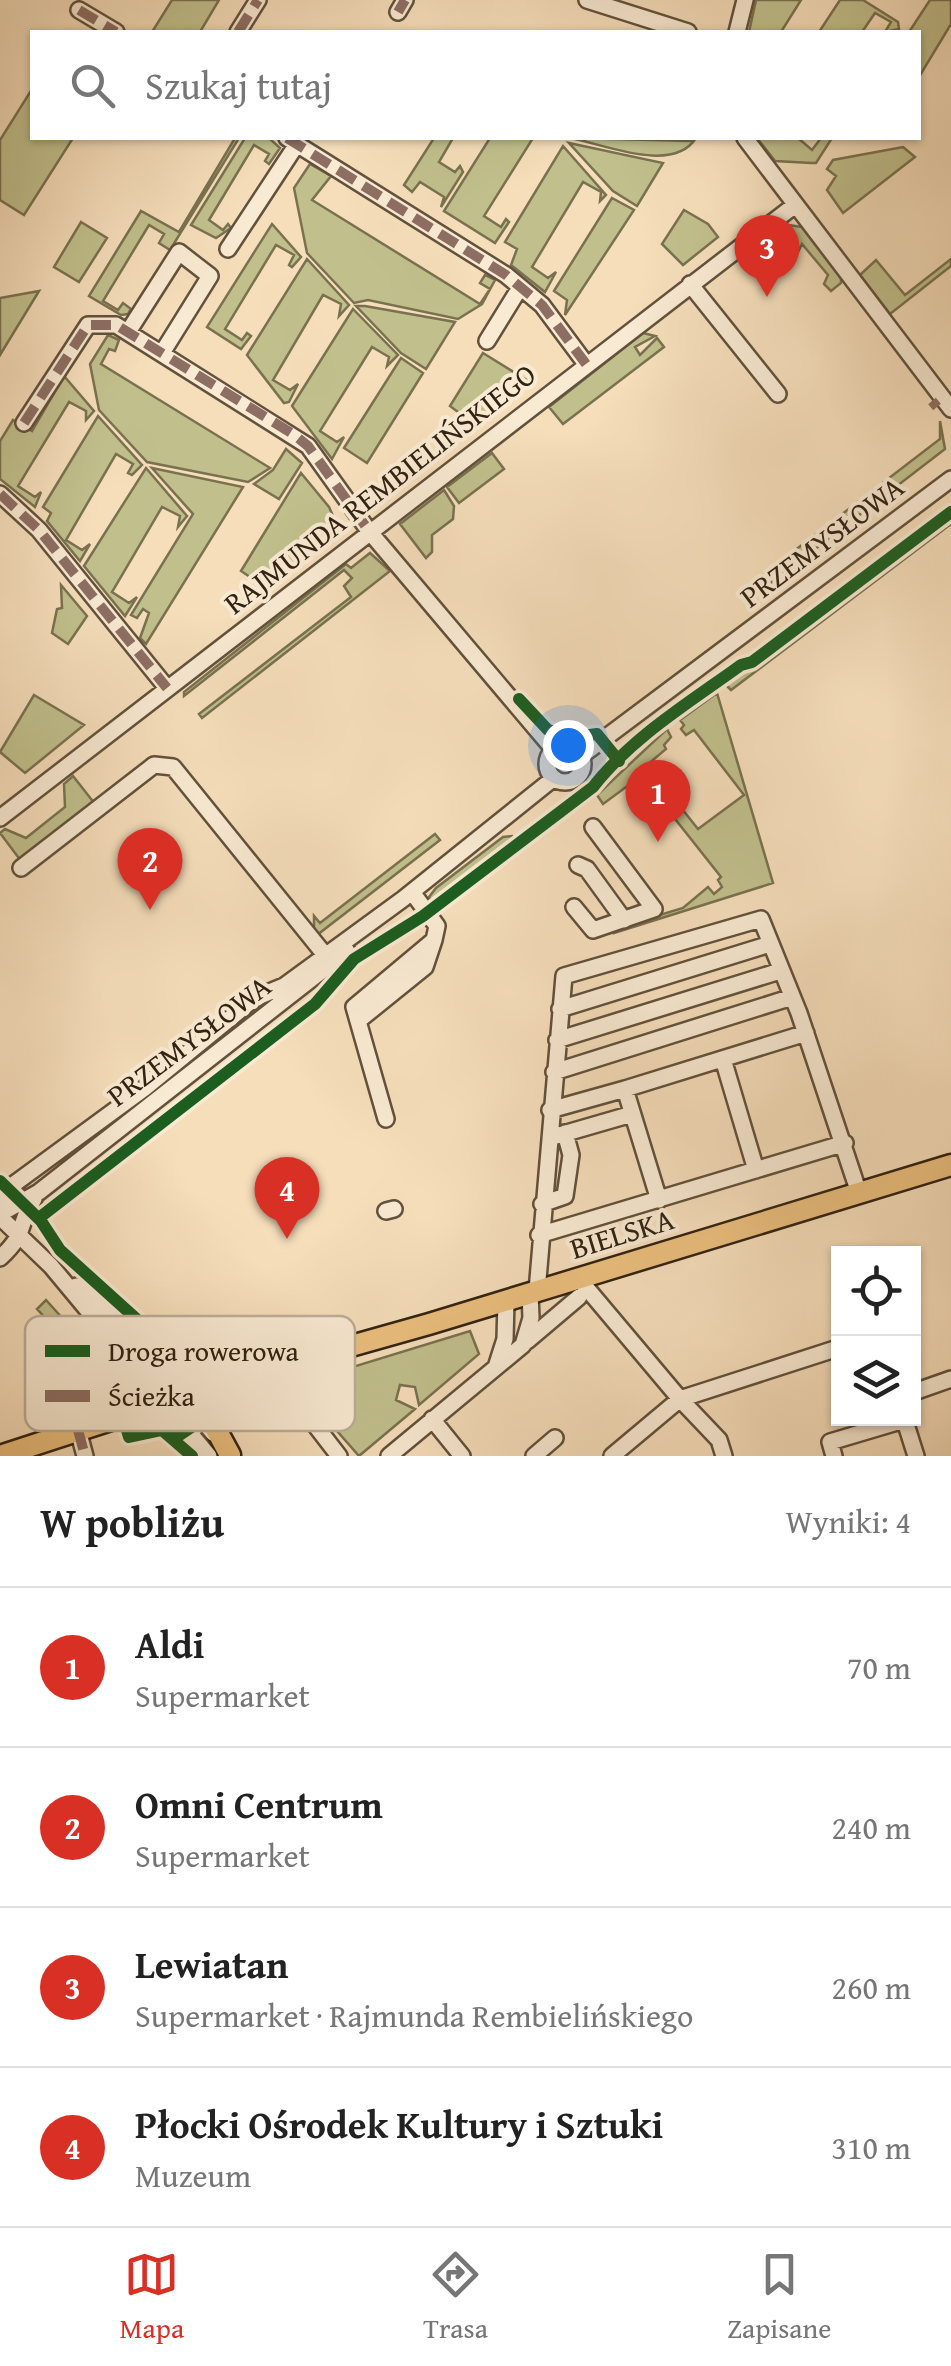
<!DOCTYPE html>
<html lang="pl">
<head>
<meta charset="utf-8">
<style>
	:root { --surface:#fff; --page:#f2f2f2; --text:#222; --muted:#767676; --line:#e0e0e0; --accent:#d93025 }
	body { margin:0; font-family:"Gentium Book Plus",serif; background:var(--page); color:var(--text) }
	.controls { position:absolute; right:30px; bottom:30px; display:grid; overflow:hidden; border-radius:0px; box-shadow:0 2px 8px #0004 }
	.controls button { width:90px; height:90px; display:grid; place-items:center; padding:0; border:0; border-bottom:2px solid var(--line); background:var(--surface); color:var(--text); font:50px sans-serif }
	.you { position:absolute; left:568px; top:745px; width:35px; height:35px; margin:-25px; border:8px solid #fff; border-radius:50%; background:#1a73e8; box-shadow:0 0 0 15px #1a73e833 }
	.badge { display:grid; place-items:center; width:65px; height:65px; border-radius:50%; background:var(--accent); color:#fff; font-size:32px; font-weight:700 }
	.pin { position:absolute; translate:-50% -82px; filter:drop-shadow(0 2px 5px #0008) }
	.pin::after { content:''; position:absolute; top:52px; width:35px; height:30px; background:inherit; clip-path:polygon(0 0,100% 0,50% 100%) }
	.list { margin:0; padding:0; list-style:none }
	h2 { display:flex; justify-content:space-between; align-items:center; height:130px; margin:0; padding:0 40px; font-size:42px }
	h2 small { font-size:32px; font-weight:400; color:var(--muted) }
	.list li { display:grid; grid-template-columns:65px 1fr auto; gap:30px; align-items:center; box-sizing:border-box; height:160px; padding:0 40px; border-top:2px solid var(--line) }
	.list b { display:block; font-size:38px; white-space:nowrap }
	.list p { margin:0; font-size:32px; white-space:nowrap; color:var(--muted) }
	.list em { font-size:32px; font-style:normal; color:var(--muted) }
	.icon { flex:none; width:55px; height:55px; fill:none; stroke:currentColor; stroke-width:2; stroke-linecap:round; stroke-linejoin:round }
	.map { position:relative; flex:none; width:951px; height:1456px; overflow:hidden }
	.search { position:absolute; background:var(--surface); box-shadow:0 2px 8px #0004; left:30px; right:30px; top:30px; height:110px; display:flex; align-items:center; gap:25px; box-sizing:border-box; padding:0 35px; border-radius:0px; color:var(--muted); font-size:38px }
	.sheet { height:770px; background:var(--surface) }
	nav { display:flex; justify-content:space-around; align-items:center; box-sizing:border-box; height:140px; border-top:2px solid var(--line); background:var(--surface); font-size:28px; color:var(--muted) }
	nav a { display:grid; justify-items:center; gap:5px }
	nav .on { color:var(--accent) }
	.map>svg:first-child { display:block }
	.green { fill:#c1c08d; stroke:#797150; stroke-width:2.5 }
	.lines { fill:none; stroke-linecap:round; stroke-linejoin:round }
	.minor-casing { stroke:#62513c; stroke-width:20 }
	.major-casing { stroke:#312212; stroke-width:25 }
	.minor { stroke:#f9ead3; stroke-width:15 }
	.major { stroke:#ebbf7e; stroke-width:20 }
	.quiet { stroke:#8d6e63; stroke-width:10; stroke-dasharray:20 10; stroke-linecap:butt }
	.cycleway-casing { stroke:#f9ead3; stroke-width:19 }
	.cycleway { stroke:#1b5e20; stroke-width:12 }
	.labels { text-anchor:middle; stroke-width:8; stroke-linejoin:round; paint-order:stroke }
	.street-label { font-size:30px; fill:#312212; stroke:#f9ead3 }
	.key { fill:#f9ead3; stroke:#bdae99; stroke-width:2.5 }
	.key-label { font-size:28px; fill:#312212 }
</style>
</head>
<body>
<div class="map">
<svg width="951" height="1456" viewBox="0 0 951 1456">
	<rect width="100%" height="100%" fill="#f6debb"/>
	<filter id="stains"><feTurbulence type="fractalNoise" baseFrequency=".002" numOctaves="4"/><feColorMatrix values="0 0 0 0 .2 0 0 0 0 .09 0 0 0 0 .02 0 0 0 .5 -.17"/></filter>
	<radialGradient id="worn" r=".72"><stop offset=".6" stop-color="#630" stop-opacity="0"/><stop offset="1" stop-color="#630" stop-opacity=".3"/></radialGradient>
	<!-- green -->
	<path class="green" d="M172,0h47l-19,32h-48z
		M756,0h45l-20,32h-32z
		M840,0h23l35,22 1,7 -14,3 6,-10 -16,-9 -13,19h-43z
		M930,0h21v24l-32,53 -1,-45h-9z
		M32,89v49h41l-49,77 -24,-15v-60z
		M235,138h4l-69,112 -11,-7 5,-9 -15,-9 -46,76 15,9 5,-7 8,6 -3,5 -7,1 -32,-19 52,-85 38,21z
		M245,138h24l11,10 -11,16 -4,-3 4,-7 -15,-9 -45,75 14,10 5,-6 3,4 -15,10 -25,-13z
		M434,138h19l-14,24 16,10 5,-6 3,6 -22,35 3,-10 -24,-15 -8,10 -8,-7z
		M490,138h43l-49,78 17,11 5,-8 3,3 -14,21 -51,-32z
		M571,138l121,3 4,-3c-23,36 -90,7 -125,0z
		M757,138h41l14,12 9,-12h11l-16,25h-5l-36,-2z
		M569,143l94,20 -26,43 -24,-15z
		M563,146l43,49 -6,6 1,-9 -18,-10 -51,85 16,11 8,-6 -11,20 -34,-27 6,-16 -12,-7z
		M903,147l12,10 -72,56 -16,-23 9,-14 -9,-7 6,-9z
		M310,164l21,12 -19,24 168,104 10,-15 -10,-6 5,-8 10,5 -13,24 -24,15 -90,-19 -14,3 -47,-50 -13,-65z
		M612,198l22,12 -69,105 2,-15 -13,-9z
		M684,210l24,14 10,13 -35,28 -21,-21z
		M81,222l26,16 -28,44 -25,-15z
		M272,224l29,33 -9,10 -3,-2 5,-10 -18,-10 -51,84 17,11 5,-7 4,3 -10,13 -34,-22z
		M788,225l14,2 39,50v6l-10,8 -7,-7 4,-9 -26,-31 -4,8 -11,-9 -10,1 -3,-7 -24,20 1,10 -9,-3 -1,-5z
		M307,259l42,46 -10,11 2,-12 -18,-9 -50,85 17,10 8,-6 -9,18 -5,1 -37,-48z
		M951,259v7l-61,48 -30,-39 16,-15 29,35z
		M39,291l-39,64v-57z
		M356,306h9l90,16 -29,47 -25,-16z
		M353,309l45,46 -11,11 2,-9 -17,-10 -52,84 17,11 7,-5 -12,22 -40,-53z
		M643,333l12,3 -20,11 5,8 17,-17 7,9 -101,77 -14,-17z
		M108,335l11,5 -4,11 -6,-2 -8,15 169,104 -22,14 -101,-20 -48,-52 -9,-46z
		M483,353l45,28 -53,44 -25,-19z
		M401,358l22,15 -56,90 -23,-15z
		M64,376l30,35 -8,9v-9l-17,-9 -51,84 17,11 6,-5 -6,15 -35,-28v-38l13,-21 19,11z
		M98,416l44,49 -10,10 -4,-2 5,-9 -17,-10 -50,86 16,10 8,-6 -10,17 -33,-40 4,-8 -8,-6z
		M940,421l5,28 -174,134 -7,-9 176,-135z
		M286,449l16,14 -23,36 -25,-15 19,-14z
		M492,453l12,16 -45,34 -12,-16z
		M146,468l41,48 -9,11 2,-11 -18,-9 -50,85 17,11 8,-6 -12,19 -41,-50z
		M152,468l91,19 -97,157 -6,-6 9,-25 -6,-4 -6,9 -6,-3 62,-101z
		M301,473l28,34 10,22 -74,58 -24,-16z
		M444,490l10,16 -1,13 -21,16v17l-6,6 -26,-34z
		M951,514v10l-220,166 -5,-5 24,-20z
		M370,553l20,18 -188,147 -3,-4 152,-117 -7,-11 8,-8 -8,-8 -160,126v-4l162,-128 5,4z
		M61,585l26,31 -19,28 -16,-11 5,-24 5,-1z
		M717,693l56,190 -159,50v-4l69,-21 25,-21 6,7 8,-7 -4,-7 3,-3 -80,-101 -38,28 -6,-9 70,-66 4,8 -7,8 2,4 -19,16 51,64 46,-34 -50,-65 -8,5 -5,-6 3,-4 -4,-5z
		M34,695l50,30 -59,48 -25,-21z
		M73,776l22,28 -74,57 -21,-28 5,-4 21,9 39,-31 -1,-23z
		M435,834l5,6 -123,95 -3,-3v-16l6,7z
		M512,836l4,4 -84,66 -3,-9 7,-9 67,-51z
		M46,1300l74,82 -14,21 -26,6 28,-24 -71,-76z
		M470,1331l9,23 -60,51 -4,-18 -15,-2 -4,15 19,9 -56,47 -57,-65 -20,4 -40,33 -13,-21 13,-6z"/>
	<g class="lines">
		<!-- minor casing -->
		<g class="minor-casing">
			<path id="minor" d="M587,0l101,32
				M79,10l37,22
				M398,12l7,-12
				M238,32l20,-32
				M737,32l8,-32
				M287,138l219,137 36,30 44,59
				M745,138l206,271
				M228,249l69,-105
				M690,284l88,110
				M128,332l51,-80 31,24 -48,77
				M487,341l29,-47
				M24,423l64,-98h28l192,121 61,85 185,219
				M0,494l39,36 128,158
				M547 764a18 18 0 1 1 36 0a18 18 0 1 1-36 0Z
				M581,756l370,-277
				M0,818l795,-613
				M578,865l9,4 37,51
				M21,868l133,-103 19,2 152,188
				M574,907l19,23 61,-21 -61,-82
				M560,1009l210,-65
				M358,1021l67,-54 9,-27
				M557,1040l223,-69
				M723,1059l33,111
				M554,1072l235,-74
				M625,1089l181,-56
				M550,1110l75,-21 34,111
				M386,1119l-32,-112 80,-67 3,-14 -25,-34
				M556,1136l76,-22
				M0,1204l10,-17 135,-99 110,-90 29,-12 119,-87 151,-121
				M542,1204l23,-8 6,-41 -6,-22
				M386,1211l8,-2
				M0,1214l39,-22 308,-241
				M0,1217l51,49 158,190
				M539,1235l306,-92
				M0,1258c28,-26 16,-30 34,-59
				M579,1279l101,120 158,-51
				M76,1286l77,71 60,76
				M537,1291l27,-315 197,-57 38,94 60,180
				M527,1341l52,-44
				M497,1364l8,-25 1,-38
				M914,1392l37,-13
				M295,1399l44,57
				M904,1418l12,38
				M432,1419l30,37
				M78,1430l7,26
				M389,1456l134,-111 8,-27 -1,-24
				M534,1456l21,-18
				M612,1456l68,-57 39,41 5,16
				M834,1456l-4,-14 74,-22"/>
		</g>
		<!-- major casing -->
		<g class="major-casing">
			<path id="major" d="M216,1395l-5,25 19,35
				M163,1399l266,-75 522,-159
				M0,1456l123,-40 58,-11"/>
		</g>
		<!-- minor -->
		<use href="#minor" class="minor"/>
		<!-- major -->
		<use href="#major" class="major"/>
		<!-- quiet -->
		<path class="quiet" d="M79,10l37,22
			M398,12l7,-12
			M238,32l20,-32
			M287,138l219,137 36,30 44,59
			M932,401l5,6
			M24,423l64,-98h28l177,109 15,12 61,85
			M0,494l39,36 128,158
			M78,1430l7,26"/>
		<!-- cycleway casing -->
		<g class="cycleway-casing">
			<path id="cycleway" d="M519,699l29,31 27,7 22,-3 22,27
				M0,1181l41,40 19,29 103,93 -1,14c-37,35 -49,26 -33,80l33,-7 30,26
				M39,1218l276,-214 39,-45 69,-43 170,-129c39,-50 97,-85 148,-122l11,-3 199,-150
				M175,1438l60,-40 53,-17 6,2"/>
		</g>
		<!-- cycleway -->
		<use href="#cycleway" class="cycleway"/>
	</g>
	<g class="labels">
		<!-- street labels -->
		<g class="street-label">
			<text transform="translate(380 489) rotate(-38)" y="10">RAJMUNDA REMBIELIŃSKIEGO</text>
			<text transform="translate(822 542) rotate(-37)" y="10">PRZEMYSŁOWA</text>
			<text transform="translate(189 1041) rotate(-37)" y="10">PRZEMYSŁOWA</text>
			<text transform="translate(622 1234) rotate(-17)" y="10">BIELSKA</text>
		</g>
	</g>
	<!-- legend -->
	<rect x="25" y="1316" width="330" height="115" rx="15" class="key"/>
	<rect x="45" y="1345" width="45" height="12" fill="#1b5e20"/>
	<rect x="45" y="1390" width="45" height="12" fill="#8d6e63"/>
	<g class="key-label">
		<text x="108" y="1361">Droga rowerowa</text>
		<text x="108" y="1406">Ścieżka</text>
	</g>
	<rect width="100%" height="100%" filter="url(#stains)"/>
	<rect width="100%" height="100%" fill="url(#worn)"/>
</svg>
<div class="controls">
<button><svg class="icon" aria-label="locate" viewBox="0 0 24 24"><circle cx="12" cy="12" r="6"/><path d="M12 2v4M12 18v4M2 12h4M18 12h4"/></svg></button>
<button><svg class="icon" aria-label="layers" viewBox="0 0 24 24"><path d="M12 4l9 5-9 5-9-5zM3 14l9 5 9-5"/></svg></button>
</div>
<div class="you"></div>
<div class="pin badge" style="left:658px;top:842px">1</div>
<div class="pin badge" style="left:150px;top:910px">2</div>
<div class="pin badge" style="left:767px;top:297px">3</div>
<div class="pin badge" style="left:287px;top:1239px">4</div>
<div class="search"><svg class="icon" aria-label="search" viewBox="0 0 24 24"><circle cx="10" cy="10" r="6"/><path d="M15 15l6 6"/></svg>Szukaj tutaj</div>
</div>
<section class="sheet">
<h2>W pobliżu<small>Wyniki: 4</small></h2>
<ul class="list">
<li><span class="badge">1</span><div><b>Aldi</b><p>Supermarket</p></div><em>70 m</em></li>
<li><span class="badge">2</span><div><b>Omni Centrum</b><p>Supermarket</p></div><em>240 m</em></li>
<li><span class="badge">3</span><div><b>Lewiatan</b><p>Supermarket · Rajmunda Rembielińskiego</p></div><em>260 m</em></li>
<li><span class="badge">4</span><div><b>Płocki Ośrodek Kultury i Sztuki</b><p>Muzeum</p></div><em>310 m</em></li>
</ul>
</section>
<nav>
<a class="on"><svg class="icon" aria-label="map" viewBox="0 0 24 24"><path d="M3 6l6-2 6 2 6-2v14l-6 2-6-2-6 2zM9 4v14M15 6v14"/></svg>Mapa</a>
<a><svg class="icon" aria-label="directions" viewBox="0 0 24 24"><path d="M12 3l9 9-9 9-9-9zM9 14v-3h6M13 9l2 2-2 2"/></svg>Trasa</a>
<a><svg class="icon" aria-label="saved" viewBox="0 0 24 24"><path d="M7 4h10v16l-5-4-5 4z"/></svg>Zapisane</a>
</nav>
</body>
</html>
